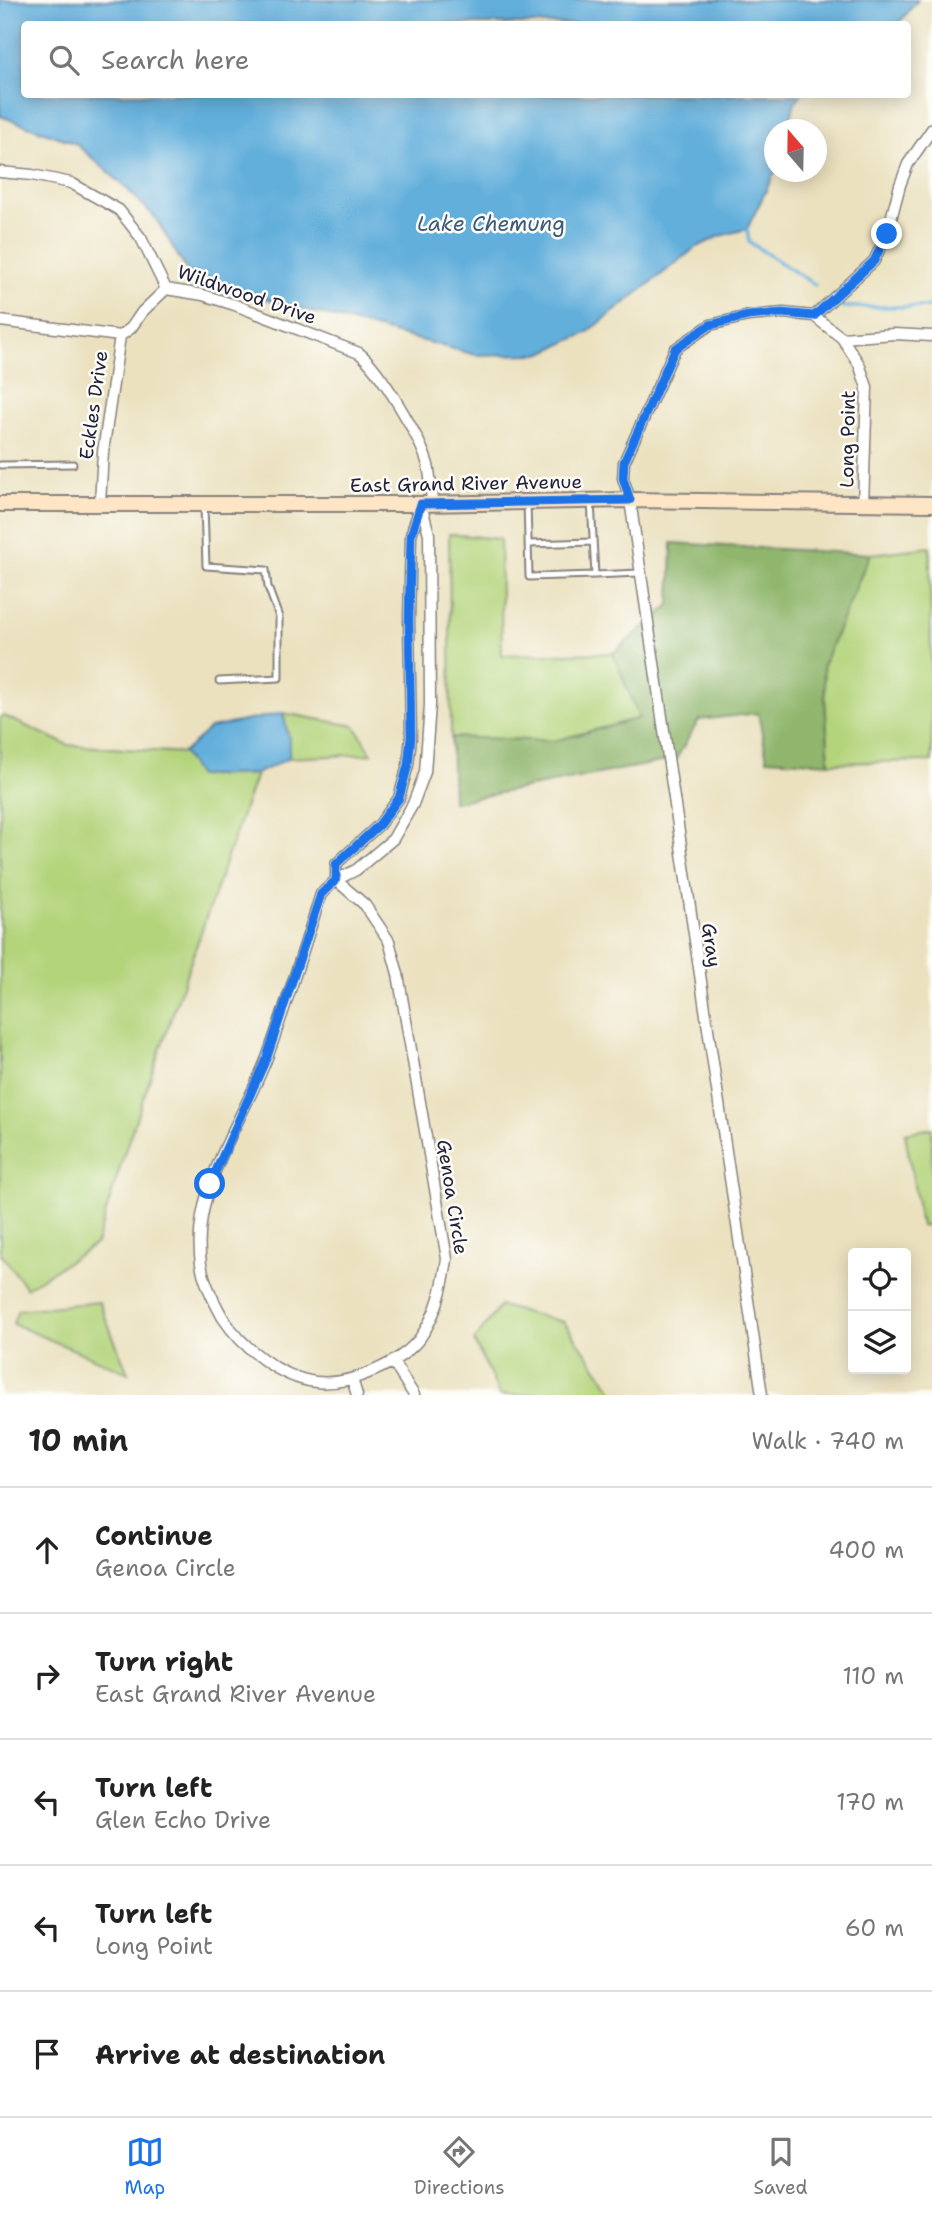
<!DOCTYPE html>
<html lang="en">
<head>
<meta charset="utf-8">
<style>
	:root { --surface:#fff; --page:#f6f6f6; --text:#222; --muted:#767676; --line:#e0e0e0; --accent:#1a73e8 }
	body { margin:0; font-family:"Shantell Sans",sans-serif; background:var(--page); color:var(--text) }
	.controls { position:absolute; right:21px; bottom:21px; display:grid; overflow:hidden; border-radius:7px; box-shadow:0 4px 18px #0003 }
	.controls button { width:63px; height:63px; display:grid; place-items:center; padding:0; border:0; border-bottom:2px solid var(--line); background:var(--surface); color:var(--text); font:35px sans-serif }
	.compass { position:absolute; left:764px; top:119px; width:63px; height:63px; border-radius:50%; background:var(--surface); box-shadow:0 4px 18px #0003; rotate:340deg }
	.stop { position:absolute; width:21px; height:21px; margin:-16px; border:5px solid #1a73e8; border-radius:50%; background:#fff }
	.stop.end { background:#1a73e8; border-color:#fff; box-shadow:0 2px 7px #0008 }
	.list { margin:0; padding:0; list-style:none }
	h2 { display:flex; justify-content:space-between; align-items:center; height:91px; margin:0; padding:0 28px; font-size:30px }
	h2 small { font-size:23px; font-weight:400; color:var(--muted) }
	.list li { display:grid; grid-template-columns:46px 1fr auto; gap:21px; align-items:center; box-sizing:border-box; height:126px; padding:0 28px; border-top:2px solid var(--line) }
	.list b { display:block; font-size:26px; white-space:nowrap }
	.list p { margin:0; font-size:23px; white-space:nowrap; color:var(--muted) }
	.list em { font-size:23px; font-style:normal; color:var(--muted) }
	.icon { flex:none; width:38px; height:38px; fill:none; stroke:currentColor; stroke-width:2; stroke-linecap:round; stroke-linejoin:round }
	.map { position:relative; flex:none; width:932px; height:1395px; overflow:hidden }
	.search { position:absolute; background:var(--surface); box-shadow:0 4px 18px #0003; left:21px; right:21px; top:21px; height:77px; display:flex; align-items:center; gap:18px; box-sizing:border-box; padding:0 24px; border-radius:7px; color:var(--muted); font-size:26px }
	.sheet { height:721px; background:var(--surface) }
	nav { display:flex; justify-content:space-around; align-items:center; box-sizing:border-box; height:98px; border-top:2px solid var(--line); background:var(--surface); font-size:19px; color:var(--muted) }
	nav a { display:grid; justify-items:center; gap:4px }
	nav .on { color:var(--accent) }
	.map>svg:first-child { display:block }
	.green { fill:#b4d47c; stroke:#6b7b5c; stroke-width:2 }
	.forest { fill:#8fb66c; stroke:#586c54; stroke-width:2 }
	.water { fill:#62afdc; stroke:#42688c; stroke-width:2 }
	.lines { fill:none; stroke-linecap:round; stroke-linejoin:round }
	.stream { stroke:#62afdc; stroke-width:3.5 }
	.lane-casing { stroke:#86827d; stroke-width:9 }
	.street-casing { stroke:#86827d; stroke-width:13 }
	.secondary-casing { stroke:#86827d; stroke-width:18 }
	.lane { stroke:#fff; stroke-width:5 }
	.street { stroke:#fff; stroke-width:10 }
	.secondary { stroke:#fee5c5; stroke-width:14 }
	.route { stroke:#1a73e8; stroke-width:9 }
	.labels { text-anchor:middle; stroke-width:5; stroke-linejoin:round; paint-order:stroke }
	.street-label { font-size:19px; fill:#22223b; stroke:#fdfcf7 }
	.water-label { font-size:21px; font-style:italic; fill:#3c5a7b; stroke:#fdfcf7 }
</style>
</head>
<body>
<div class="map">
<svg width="932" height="1395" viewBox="0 0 932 1395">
	<rect width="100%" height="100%" fill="#fdfcf7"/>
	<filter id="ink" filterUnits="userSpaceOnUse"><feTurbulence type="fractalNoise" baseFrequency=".0143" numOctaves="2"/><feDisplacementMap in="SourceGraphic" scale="14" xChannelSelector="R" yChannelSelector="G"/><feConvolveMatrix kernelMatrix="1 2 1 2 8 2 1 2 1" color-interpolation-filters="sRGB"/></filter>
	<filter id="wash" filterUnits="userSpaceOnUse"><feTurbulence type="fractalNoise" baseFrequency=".00686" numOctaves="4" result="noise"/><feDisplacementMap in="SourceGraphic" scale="28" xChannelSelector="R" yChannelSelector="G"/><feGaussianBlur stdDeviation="1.57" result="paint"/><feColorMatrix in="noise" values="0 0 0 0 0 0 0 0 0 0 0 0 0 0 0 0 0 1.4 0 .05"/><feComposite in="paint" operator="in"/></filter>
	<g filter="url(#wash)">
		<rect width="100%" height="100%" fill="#ebe1bf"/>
		<!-- green -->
		<path class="green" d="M449,534l51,5 2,116 111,-2 27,65 -86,23 -103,-4z
			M930,547l2,214 -103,2 -6,-98 47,-111z
			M283,713l72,13 17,28 -83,4v-19z
			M4,716l64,29 115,8 15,23 58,-2 -129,371 -31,99 -70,44 -26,-36v-535z
			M932,1128v96l-11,2 -16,-93z
			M99,1302l29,71 -115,-49 5,-14z
			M500,1306l64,16 52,73h-116l-26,-54z"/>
		<!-- forest -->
		<path class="forest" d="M672,543l198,11 -47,111 6,98 -62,-4 -9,-46 -59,7 -23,39 -223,43 -2,-65 103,4 85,-23 -26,-65 57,-48z"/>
		<!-- water -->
		<path class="water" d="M0,0h918l-20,24h-874v70l777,1 -6,7 -7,27 -14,1 1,42 -28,57 -27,7 -25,12 -108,85 -47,21 -64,1 -200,-53 -89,-31 -32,-54 -31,-31 -49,-43 -75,-27z
			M283,713l6,26v19l-33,16 -58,2 -15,-23 27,-25z"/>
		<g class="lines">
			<!-- stream -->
			<path class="stream" d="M747,229l2,13 66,43
				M842,307h90"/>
		</g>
	</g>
	<g filter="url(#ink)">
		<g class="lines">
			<!-- lane casing -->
			<g class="lane-casing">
				<path id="lane" d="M0,465l73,-1
					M591,501l4,74 44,-2
					M527,502l2,75 66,-2
					M204,506l2,60 60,4 2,17 11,30v61l-60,3
					M528,544l65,-2"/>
			</g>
			<!-- street casing -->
			<g class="street-casing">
				<path id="street" d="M0,172l32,3 39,8 48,27 22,28 25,51 37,6 32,10 124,48c21,16 62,86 69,112 3,13 3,26 4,39
					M814,316l60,-55 13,-27 13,-49 8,-21 24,-35
					M0,321l120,15
					M842,338l17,26 8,23 -4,118
					M100,503l3,-51 17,-116 11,-8 11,-16 24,-23
					M421,504l-10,31 -2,86 2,116 -3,28 -9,33 -20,27 -43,39v16l29,25 24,36 9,33 49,285c-4,28 -10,55 -27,79 -20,26 -71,48 -104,44 -36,-4 -74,-35 -93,-64 -9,-16 -19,-36 -22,-54 -11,-75 42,-142 67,-209 19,-53 36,-107 53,-161l15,-14 20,-10 37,-31 20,-35 12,-32 5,-67 -1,-171 -8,-30
					M393,1362l21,33
					M352,1379l5,16
					M762,1395l-132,-895 -7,-22 1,-16 51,-113 35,-24 38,-9 35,-3 31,3 28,22 52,-4 38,2"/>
			</g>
			<!-- secondary casing -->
			<g class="secondary-casing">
				<path id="secondary" d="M0,504h421l209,-4 302,4"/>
			</g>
			<!-- lane -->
			<use href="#lane" class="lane"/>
			<!-- street -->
			<use href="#street" class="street"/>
			<!-- secondary -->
			<use href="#secondary" class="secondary"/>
		</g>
	</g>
	<g class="lines" filter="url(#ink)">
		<!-- route -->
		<path class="route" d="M210,1184l57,-127 54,-163 15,-14v-16l43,-39 20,-27 9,-33 3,-28 -2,-116 2,-86 10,-31 209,-4 -7,-22 1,-16 51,-113 35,-24 38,-9 34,-3 32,3 60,-55 13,-27"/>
	</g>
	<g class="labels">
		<!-- street labels -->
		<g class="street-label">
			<text transform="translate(247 294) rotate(19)" y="7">Wildwood Drive</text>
			<text transform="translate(93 405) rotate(-82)" y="7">Eckles Drive</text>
			<text transform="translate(847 439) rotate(-89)" y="7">Long Point</text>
			<text transform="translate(466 483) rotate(-1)" y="7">East Grand River Avenue</text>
			<text transform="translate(712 945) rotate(82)" y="7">Gray</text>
			<text transform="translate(453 1197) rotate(81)" y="7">Genoa Circle</text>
		</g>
		<!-- water labels -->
		<g class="water-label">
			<text x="491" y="231">Lake Chemung</text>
		</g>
	</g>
</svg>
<div class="controls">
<button><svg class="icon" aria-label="locate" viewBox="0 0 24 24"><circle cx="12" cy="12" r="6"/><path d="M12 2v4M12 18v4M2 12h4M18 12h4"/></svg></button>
<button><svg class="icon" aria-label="layers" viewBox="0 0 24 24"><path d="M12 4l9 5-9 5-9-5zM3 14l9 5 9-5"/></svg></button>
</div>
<svg class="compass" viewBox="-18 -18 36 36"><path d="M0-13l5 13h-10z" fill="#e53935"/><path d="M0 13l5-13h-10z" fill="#767676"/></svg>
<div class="stop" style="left:210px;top:1184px"></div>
<div class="stop end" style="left:887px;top:234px"></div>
<div class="search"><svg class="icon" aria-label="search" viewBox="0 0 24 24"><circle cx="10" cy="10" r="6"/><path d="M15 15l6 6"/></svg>Search here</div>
</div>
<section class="sheet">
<h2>10 min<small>Walk · 740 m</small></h2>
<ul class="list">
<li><svg class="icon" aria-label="ahead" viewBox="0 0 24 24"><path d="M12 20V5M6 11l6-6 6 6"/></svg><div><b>Continue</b><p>Genoa Circle</p></div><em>400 m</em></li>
<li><svg class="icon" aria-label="right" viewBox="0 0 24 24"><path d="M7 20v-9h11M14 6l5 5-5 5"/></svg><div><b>Turn right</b><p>East Grand River Avenue</p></div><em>110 m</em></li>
<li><svg class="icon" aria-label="left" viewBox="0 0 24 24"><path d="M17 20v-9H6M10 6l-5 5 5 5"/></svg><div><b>Turn left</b><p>Glen Echo Drive</p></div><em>170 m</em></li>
<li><svg class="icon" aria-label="left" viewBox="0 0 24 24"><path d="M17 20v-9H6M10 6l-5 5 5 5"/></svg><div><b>Turn left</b><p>Long Point</p></div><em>60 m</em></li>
<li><svg class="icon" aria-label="arrive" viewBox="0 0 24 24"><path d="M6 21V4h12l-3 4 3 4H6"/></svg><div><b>Arrive at destination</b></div></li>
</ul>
</section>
<nav>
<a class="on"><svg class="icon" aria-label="map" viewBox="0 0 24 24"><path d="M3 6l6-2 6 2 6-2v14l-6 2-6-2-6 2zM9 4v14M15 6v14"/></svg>Map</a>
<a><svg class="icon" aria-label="directions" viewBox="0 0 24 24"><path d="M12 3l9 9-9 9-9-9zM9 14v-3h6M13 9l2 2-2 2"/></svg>Directions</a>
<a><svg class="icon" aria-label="saved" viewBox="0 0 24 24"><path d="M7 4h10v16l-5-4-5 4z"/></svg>Saved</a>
</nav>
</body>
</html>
